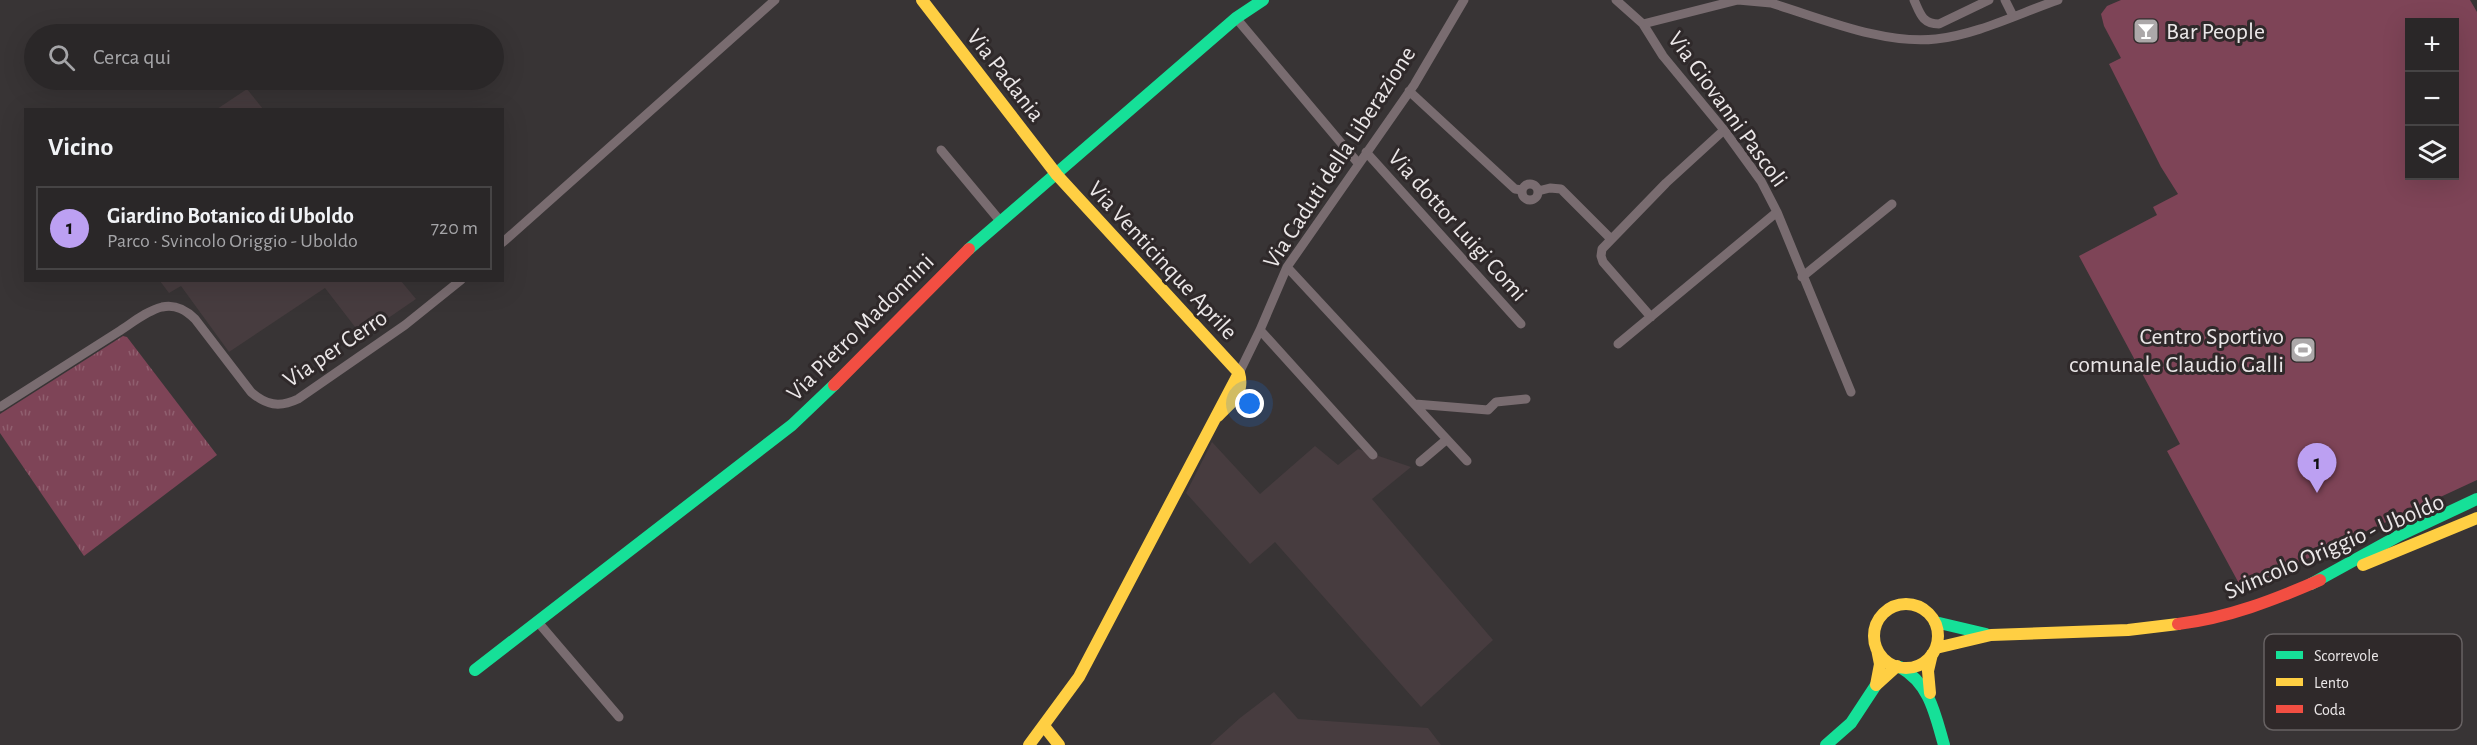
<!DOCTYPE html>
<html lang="it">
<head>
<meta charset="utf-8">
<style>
	:root { --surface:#2a2728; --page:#363334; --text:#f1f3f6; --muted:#a5a5a8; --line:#464445; --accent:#bca0f2 }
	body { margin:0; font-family:"Alegreya Sans",sans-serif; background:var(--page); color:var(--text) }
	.controls { position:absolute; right:18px; top:18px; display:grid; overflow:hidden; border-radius:0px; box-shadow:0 6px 24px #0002 }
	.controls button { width:54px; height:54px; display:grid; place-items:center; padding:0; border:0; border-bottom:2px solid var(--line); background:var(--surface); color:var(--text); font:30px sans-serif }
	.you { position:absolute; left:1250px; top:404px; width:21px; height:21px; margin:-15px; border:4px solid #fff; border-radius:50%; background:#1a73e8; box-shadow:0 0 0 9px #1a73e833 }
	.badge { display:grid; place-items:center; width:39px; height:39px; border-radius:50%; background:var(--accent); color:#111; font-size:20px; font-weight:700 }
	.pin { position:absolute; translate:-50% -50px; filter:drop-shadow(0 2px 3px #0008) }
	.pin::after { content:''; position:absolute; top:32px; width:21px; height:18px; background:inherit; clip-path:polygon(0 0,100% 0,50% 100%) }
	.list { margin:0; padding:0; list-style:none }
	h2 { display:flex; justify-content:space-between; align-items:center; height:78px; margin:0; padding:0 24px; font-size:26px }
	h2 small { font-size:20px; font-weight:400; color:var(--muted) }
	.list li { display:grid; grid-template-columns:39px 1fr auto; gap:18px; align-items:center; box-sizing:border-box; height:84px; margin:0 12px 12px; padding:0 12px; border:2px solid var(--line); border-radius:0px }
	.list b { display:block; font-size:22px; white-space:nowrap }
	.list p { margin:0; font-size:20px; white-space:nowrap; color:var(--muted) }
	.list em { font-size:20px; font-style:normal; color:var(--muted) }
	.icon { flex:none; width:33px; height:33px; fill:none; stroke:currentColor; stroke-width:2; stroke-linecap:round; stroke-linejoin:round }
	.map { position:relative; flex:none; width:2477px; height:745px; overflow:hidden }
	.search { position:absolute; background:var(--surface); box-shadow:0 6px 24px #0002; left:24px; top:24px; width:480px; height:66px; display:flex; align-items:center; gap:15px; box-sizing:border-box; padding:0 21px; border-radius:33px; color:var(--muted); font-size:22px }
	.panel { position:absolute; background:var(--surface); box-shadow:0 6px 24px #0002; left:24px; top:108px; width:480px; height:174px; border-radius:0px }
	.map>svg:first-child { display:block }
	.built { fill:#473c3f }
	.grass { fill:url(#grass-tufts) }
	.pitch { fill:#7e4457; fill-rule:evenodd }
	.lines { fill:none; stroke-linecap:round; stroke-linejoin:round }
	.street { stroke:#796c70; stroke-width:9 }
	.fast { stroke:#16e098; stroke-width:12 }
	.slow { stroke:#ffcf43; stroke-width:12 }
	.jam { stroke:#f24e42; stroke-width:12 }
	.labels { text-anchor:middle; stroke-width:6; stroke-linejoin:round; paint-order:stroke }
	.poi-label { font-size:24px; fill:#ebe7e8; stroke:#2f292a; text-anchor:start }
	.street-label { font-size:24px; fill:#ebe7e8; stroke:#2f292a }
	.key { fill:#2f292a; stroke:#676263; stroke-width:1.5 }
	.key-label { font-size:16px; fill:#ebe7e8 }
</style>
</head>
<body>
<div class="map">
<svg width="2477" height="745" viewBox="0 0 2477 745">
	<defs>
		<pattern id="grass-tufts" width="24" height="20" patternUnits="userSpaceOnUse" patternTransform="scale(1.5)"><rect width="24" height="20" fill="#7e4457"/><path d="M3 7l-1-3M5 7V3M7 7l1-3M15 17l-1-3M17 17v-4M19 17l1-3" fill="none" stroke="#905f6f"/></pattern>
	</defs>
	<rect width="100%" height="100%" fill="#383435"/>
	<!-- built -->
	<path class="built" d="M247,89l16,20h-46z
		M160,281h241l15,18 -54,37 -37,-48 -96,64 -48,-66 -12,7z
		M1212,442l48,52 55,-48 23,19 20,-16 53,18 -39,32 121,141 -72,67 -146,-165 -25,22 -64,-71z
		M1274,692l24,27 130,9 13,17h-231l30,-27z"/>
	<!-- grass -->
	<path class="grass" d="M123,336l4,1 90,118 -133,101 -84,-123v-19z"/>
	<!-- pitch -->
	<path class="pitch" d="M2121,0h349l7,12v468l-235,109 -75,-138 13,-7 -101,-188 78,-41 -4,-8 25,-13 -17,-27 -52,-103 12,-6 -17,-32 -3,-12 6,-8zM2410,22h44v154h-44z"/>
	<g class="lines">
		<!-- street -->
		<path class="street" d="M1616,0l27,24 20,32 61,74 37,51 16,31 74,180
			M1914,0c6,13 8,24 25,24l50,-24
			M2005,0l8,16
			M1236,18l122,145
			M1643,24l95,-24 33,3c50,15 112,42 165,36 40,-4 84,-26 122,-39
			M1409,91l106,98 7,1
			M941,150l60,72
			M1366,152l155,172
			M1522 192a8 8 0 1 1 16 0a8 8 0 1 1-16 0Z
			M1538,191l12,-3 11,1 50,50
			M502,243l273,-243
			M1287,267l180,194
			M1802,277l90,-73
			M1651,317l-48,-55 -2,-6 1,-7 64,-66 58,-53
			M1260,330l113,125
			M1618,344l159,-132
			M1239,373l21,-43 27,-63 127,-182 50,-85
			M1415,404l73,6 8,-8 30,-3
			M0,407c39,-25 78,-50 118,-75 13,-8 28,-21 44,-25 14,-3 24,3 33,12l56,73c15,13 28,16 47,7l107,-74 56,-45
			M1420,462l26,-22
			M537,621l82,96"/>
		<!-- fast -->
		<path class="fast" d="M969,249l267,-231 27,-18
			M2311,584l89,-49 77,-36
			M1935,622l51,12
			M1900,667c30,17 35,47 44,78
			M475,670l317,-245 42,-40
			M1826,745l25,-22 25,-38"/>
		<!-- slow -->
		<path class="slow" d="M922,0l135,175 182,198c6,21 -8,29 -21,43
			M2363,565l114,-47
			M1874 636a32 32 0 1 1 64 0a32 32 0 1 1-64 0Z
			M1936,648l55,-13 137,-5 50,-6
			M1877,649l3,15 -4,21 21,-19
			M1930,693l-2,-22 4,-17
			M1044,726l15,19
			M1029,745l50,-68 160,-304"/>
		<!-- jam -->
		<path class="jam" d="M834,385l135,-136
			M2178,624c50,-6 96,-24 142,-44"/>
	</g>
	<!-- icons -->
	<defs>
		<g id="bar-square" transform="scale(1.35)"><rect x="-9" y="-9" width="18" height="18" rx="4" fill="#aca8a9" stroke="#2f292a"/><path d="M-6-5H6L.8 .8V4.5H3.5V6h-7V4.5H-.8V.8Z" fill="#fff"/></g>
		<g id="stadium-square" transform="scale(1.35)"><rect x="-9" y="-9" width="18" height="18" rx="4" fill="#aca8a9" stroke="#2f292a"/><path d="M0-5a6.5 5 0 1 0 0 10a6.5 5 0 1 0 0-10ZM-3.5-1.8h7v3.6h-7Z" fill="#fff"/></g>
	</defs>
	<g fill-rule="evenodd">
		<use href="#bar-square" x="2146" y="31"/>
		<use href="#stadium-square" x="2303" y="350"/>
	</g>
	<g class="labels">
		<!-- poi labels -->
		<g class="poi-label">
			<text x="2166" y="39">Bar People</text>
			<text x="2284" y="344" text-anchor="end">Centro Sportivo<tspan x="2284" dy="28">comunale Claudio Galli</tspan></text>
		</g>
		<!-- street labels -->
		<g class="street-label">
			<text transform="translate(1006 75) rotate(52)" y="8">Via Padania</text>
			<text transform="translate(1728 109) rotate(54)" y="8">Via Giovanni Pascoli</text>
			<text transform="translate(1339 157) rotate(-57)" y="8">Via Caduti della Liberazione</text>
			<text transform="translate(1458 225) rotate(48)" y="8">Via dottor Luigi Comi</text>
			<text transform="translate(1163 260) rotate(47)" y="8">Via Venticinque Aprile</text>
			<text transform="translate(860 327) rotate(-45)" y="8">Via Pietro Madonnini</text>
			<text transform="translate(335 348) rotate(-34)" y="8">Via per Cerro</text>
			<text transform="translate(2334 546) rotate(-23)" y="8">Svincolo Origgio - Uboldo</text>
		</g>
	</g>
	<!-- legend -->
	<rect x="2264" y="634" width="198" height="96" rx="9" class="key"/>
	<rect x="2276" y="651" width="27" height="8" fill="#16e098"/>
	<rect x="2276" y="678" width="27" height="8" fill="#ffcf43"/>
	<rect x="2276" y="705" width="27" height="8" fill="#f24e42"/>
	<g class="key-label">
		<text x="2314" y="661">Scorrevole</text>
		<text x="2314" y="688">Lento</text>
		<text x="2314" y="715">Coda</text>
	</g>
</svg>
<div class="controls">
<button>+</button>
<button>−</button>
<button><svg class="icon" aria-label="layers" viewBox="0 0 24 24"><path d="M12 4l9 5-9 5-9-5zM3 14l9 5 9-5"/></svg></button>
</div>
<div class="you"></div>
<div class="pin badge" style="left:2317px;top:493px">1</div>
<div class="search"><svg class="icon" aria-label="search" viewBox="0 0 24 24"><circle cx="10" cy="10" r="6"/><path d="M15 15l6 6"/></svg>Cerca qui</div>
<section class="panel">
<h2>Vicino<small></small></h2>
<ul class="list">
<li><span class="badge">1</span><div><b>Giardino Botanico di Uboldo</b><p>Parco · Svincolo Origgio - Uboldo</p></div><em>720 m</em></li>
</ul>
</section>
</div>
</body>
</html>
